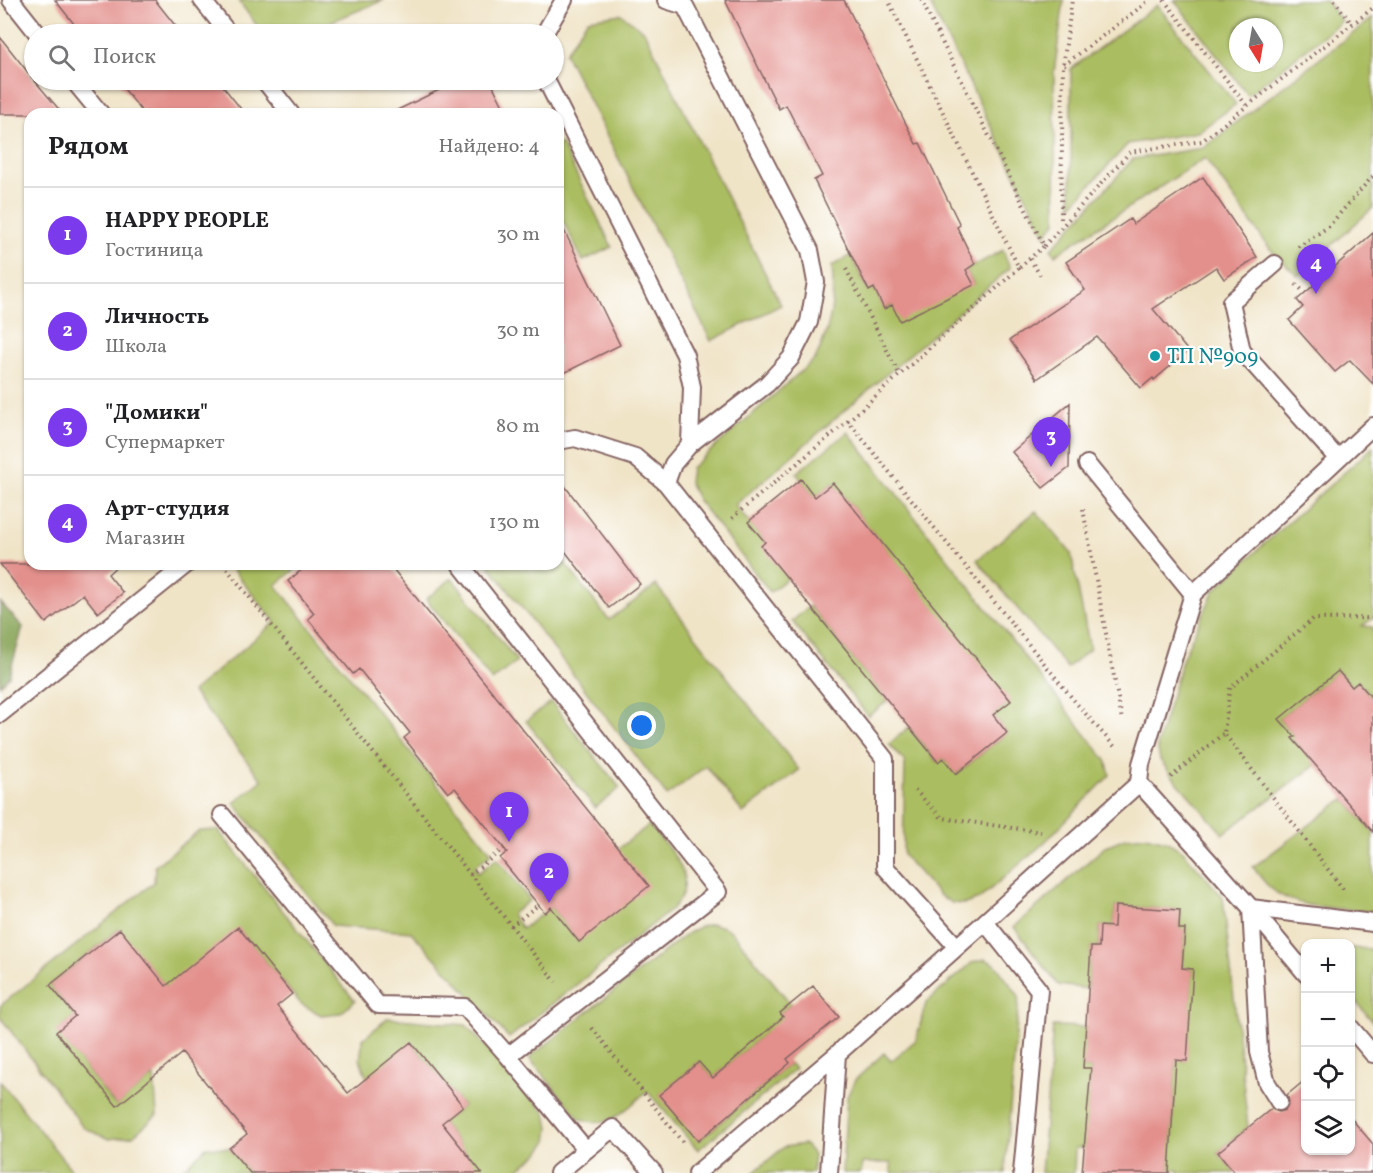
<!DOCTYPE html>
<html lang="ru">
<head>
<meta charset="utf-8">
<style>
	:root { --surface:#fff; --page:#f6f6f6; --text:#202124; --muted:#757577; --line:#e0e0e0; --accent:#7c3aed }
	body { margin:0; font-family:Vollkorn,serif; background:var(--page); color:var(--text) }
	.controls { position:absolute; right:18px; bottom:18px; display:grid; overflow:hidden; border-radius:12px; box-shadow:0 2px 4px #0004 }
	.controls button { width:54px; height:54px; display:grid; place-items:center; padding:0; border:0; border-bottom:2px solid var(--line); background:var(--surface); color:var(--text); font:30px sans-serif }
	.compass { position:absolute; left:1229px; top:18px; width:54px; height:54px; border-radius:50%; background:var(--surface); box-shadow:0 2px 4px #0004; rotate:169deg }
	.you { position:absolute; left:642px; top:726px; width:21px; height:21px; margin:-15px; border:4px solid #fff; border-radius:50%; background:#1a73e8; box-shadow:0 0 0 9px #1a73e833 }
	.badge { display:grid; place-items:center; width:39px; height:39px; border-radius:50%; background:var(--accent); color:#fff; font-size:20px; font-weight:700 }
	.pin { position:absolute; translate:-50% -50px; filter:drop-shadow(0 2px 3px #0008) }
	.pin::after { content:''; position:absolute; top:32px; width:21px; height:18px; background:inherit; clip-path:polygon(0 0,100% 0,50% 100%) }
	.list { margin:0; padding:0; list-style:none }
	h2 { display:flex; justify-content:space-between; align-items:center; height:78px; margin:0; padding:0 24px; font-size:26px }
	h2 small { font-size:20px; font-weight:400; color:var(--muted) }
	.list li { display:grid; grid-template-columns:39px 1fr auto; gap:18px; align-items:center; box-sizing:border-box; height:96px; padding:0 24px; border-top:2px solid var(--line) }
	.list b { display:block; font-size:22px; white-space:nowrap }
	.list p { margin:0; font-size:20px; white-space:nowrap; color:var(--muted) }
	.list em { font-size:20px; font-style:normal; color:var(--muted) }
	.icon { flex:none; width:33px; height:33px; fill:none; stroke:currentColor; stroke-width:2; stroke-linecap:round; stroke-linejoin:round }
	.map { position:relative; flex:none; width:1373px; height:1173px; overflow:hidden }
	.search { position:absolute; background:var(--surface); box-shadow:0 2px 4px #0004; left:24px; top:24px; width:540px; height:66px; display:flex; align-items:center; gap:15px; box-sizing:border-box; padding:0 21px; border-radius:33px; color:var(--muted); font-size:22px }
	.panel { position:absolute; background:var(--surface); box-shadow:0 2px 4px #0004; left:24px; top:108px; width:540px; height:462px; border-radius:18px }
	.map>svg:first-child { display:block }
	.green { fill:#aabd61; stroke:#7a6e46; stroke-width:1.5; fill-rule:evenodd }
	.forest { fill:#87a457; stroke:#686241; stroke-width:1.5 }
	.building { fill:#e3908c }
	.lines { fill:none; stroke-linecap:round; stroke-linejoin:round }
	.lane-casing { stroke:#846462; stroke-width:20 }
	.path { stroke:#846462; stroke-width:4; stroke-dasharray:1.5 4.5; stroke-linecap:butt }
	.lane { stroke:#fff; stroke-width:16 }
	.culture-dot { fill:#0f9aa8; stroke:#fff; stroke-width:2 }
	.labels { text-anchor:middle; stroke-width:4.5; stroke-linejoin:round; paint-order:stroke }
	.culture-label { font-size:21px; fill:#0d838f; stroke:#fff; text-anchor:start }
</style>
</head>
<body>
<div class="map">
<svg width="1373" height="1173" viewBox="0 0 1373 1173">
	<rect width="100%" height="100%" fill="#fff"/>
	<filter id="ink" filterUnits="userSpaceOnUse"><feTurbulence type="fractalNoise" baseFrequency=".0167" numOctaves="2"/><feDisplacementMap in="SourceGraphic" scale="12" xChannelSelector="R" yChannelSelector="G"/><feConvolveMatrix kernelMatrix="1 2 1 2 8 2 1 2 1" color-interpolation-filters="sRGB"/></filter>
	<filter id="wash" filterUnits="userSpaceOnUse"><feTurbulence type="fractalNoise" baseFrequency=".008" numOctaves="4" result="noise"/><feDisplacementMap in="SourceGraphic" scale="24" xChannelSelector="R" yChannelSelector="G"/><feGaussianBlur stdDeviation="1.35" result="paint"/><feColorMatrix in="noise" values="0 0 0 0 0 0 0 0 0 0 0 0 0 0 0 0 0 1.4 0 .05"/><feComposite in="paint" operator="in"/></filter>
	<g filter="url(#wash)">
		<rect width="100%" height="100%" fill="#f0e4c7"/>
		<!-- green -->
		<path class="green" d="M238,0h146l-83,34h-38z
			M928,0h136l-10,73 2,149 -11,13z
			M1174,0h151l17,21 -94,74zM1238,27h36v36h-36z
			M1157,5l79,99 -38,28 -70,12 -57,62v-137z
			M621,14l23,17 137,274 -70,36 -146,-288 23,-34z
			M1373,18v190l-75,68 -28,-27 -65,-91 -150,97 -4,-6 82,-90 70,-11z
			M561,143l51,104 -29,14 -25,-50v-66z
			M1003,250l7,18 -275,237 30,37 23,36 -18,14 -73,-93 -8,-17 2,-14 124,-109c16,-31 20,-58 17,-93l19,-11 17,35 6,-2 10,20 90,-24 -8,-14z
			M848,432l258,328 4,15 -67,69 -64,55 -14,5 -13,-1 -12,-7 -37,-41 2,-93 -16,-18 20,-17 28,35 6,-4 14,16 50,-41 -14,-18 17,-13 -177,-219 -18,14 -19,-24z
			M1373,447v171l-11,8 11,1v72l-15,-17 -6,5 -14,-16 -59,48 16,18 -2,2 23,26 -93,69 -46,-52 -17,-22 -3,-15 26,-88 31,-66 50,-47z
			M1036,511l35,42 19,96 -23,19 -90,-108z
			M558,554l51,66 47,-35 143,185 -56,43 -37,-47 -39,30 -179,-232h70z
			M228,564h74l-26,21 216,268 -18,14 4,6 19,-15 33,42 -18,14 10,15 29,-22 28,35 39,-93 31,-24c15,19 44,43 33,70 -2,5 -8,11 -11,15l-162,128 -98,-106 -78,-6 -99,-123 28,-23 -70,-88 83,-70z
			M452,578l65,83 -25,20 -66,-82z
			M810,606l78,95 -20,15 -76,-95z
			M551,702l69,86 -25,20 -69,-87z
			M1344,799l29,33v80c-31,-4 -71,-2 -98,-20 -9,-6 -16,-17 -22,-25z
			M218,830l137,171 -14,12 -20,2 -20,-11 -63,-76 -69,62 -50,-61 -69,56 25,31 -18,16 59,74 38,-30 3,39 -24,21 -24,3 -25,-11 -84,-111v-11l154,-124 1,-16 44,-35z
			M1146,836l20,5 17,10 40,46 25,230 -30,25 17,21h-56v-3l-10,-1 7,-109 10,1 7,-92 -11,-1 3,-38 -6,-1 1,-19 -65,-4 -1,21 -14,-1 -1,21h-8l-3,42 -30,-4 -44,-58 92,-81 19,-8z
			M712,924l12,3 9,6 58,71 -11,9 25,31 -18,15 -22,-26 -52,45 -14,-16 -39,33 39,46 91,-78 5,6 -97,81 -51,-59c-22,19 -37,40 -68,27l-50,-60 159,-125 13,-7z
			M1351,948l22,1v73l-22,-26z
			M985,959l10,5 24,32 -14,177h-114v-10h-29l-1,10h-19l5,-76 8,-17 29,-27 7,8 25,-21 10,-37 47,-41z
			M388,1018l78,7 80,88 3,15 -2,14 -8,11 -25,20h-46l8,-7 -34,-43 21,-17 -51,-63 -45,35 -7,-18 3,-21z
			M1053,1026l33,1 -2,41h7l-6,80h-10l-1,25h-33z
			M0,1081l74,92h-74z
			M804,1144l10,11 -2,18h-59l31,-26z
			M206,1147l23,1 21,25h-65l-3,-3z"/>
		<!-- forest -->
		<path class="forest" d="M0,602l23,25 -14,49 -9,9z"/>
		<g id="blocks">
			<!-- building -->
			<path class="building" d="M55,0h100l27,34h-100z
				M725,0h119l72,144 4,-1 40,82 -3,2 18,37 -9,6 8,15 -74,36 -8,-16 -8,4 -10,-21 -5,3 -55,-111 8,-4 -36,-71 -7,4z
				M0,37l34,43 29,34h-63z
				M117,80h101l27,34h-101z
				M460,80h30l17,34h-118z
				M1203,177l54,80 -33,22 -8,-12 -63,42 35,42 -34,29 -1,-2 -12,10 -44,-51 -60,42 -27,-39 75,-50 -19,-28 64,-43 3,5z
				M558,218l62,127 -62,31z
				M1373,233v151l-23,-24 -15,12 -46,-52 14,-13 -6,-7z
				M1070,403l-1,65 -26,20 -31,-36z
				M558,477l82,107 -31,24 -51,-66z
				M801,479l14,18 18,-14 178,218 -18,14 14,18 -51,41 -13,-16 -5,4 -177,-216 4,-4 -17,-20z
				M0,564h119l-11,10 15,19 -25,20 -15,-19 -37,29z
				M309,564h80l260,322 -70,56 -28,-35 -6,6 -45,-55 7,-6 -52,-64 -7,5 -44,-55 6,-5 -51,-64 -6,5 -45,-55 6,-6 -26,-32z
				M1338,671l14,16 6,-5 15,17v133l-81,-94 3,-1 -16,-18z
				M1115,906l65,4 -1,19h6l-3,39 11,1 -6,92 -11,-1 -7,113h-87l9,-105h-8l8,-121h8l1,-21 14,1z
				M238,927l54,67 -15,12 71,87 63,-51 52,64 -21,17 40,50h-232l-21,-25 18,-14 -65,-81 -65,53 -61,-74 19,-16 -25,-31 70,-56 46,57z
				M813,986l26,31 -52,42 3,4 -92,78 -39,-46 40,-33 14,16 70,-61 -3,-4z
				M1305,1080v70h45v-33l23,27v29h-138l-17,-21 53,-43 8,3 6,-2 4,-8 -2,-7z"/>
		</g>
	</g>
	<g filter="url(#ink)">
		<use href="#blocks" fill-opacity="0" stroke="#846462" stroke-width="1.5"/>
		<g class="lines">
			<!-- lane casing -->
			<g class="lane-casing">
				<path id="lane" d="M11,0l27,34
					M202,0l27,34
					M666,0l19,6 125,244 6,32 -7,40 -18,36 -24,26 -77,60 -17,20 -7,19 219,276v108l72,80
					M544,34l20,-34
					M73,80l28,34
					M264,80l27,34
					M546,80l139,275 7,32 -2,57
					M1275,264l-44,38 11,49 95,107
					M558,441l17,-3 60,19 31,26
					M1087,464l106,130
					M460,564l258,328 -210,164
					M0,714l187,-150
					M1139,783l2,-19 52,-170 180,-168
					M222,815l156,190 87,2 43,49 78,94
					M1350,1027l23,27
					M1279,1102l-12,-19 -8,-31 -8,-144 122,15
					M558,1173l55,-45 41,45
					M697,1173l140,-119 148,-132
					M829,1173l8,-119
					M1022,1173l17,-183 -54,-68 154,-139 112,125 55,66"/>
			</g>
			<!-- path -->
			<path class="path" d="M921,0l123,246 -25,22
				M1164,0l83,106
				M1334,0l18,24
				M1064,65l86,-65
				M1061,219l2,-153 9,-66
				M1044,246l86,-94 72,-11 171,-133
				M1298,247l30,-20 45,-51
				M1030,259l10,16
				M846,269l53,105
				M1296,284l9,9
				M848,421l171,-153 -131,-268
				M1083,509l39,211
				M732,518l116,-97 229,283 38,43
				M223,564l333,418
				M1171,777l53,-44
				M915,790l27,28 99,14
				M470,875l34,-27
				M1343,889l-119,-156 6,-45 83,-69 60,-1
				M511,926l27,-21
				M592,1028l92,116"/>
			<!-- lane -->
			<use href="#lane" class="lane"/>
		</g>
	</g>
	<!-- markers -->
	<circle class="culture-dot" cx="1155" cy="356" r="6"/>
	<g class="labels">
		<!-- culture labels -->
		<g class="culture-label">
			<text x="1167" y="363">ТП №909</text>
		</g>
	</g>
</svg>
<div class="controls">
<button>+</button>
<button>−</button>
<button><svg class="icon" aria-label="locate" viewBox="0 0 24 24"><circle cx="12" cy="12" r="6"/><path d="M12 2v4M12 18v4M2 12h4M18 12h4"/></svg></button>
<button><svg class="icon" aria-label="layers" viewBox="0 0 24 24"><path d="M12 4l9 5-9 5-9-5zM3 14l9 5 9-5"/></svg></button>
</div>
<svg class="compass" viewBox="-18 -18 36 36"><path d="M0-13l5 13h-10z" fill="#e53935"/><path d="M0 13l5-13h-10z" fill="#757577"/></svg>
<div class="you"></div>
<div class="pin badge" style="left:509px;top:842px">1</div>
<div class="pin badge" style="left:549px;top:903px">2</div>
<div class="pin badge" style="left:1051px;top:467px">3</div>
<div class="pin badge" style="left:1316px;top:294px">4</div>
<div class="search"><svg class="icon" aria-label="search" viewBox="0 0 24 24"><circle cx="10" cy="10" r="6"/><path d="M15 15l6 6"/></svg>Поиск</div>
<section class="panel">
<h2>Рядом<small>Найдено: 4</small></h2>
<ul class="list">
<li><span class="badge">1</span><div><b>HAPPY PEOPLE</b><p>Гостиница</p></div><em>30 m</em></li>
<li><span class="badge">2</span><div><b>Личность</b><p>Школа</p></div><em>30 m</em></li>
<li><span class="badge">3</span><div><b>&quot;Домики&quot;</b><p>Супермаркет</p></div><em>80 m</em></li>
<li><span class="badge">4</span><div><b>Арт-студия</b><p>Магазин</p></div><em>130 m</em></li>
</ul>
</section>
</div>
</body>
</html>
